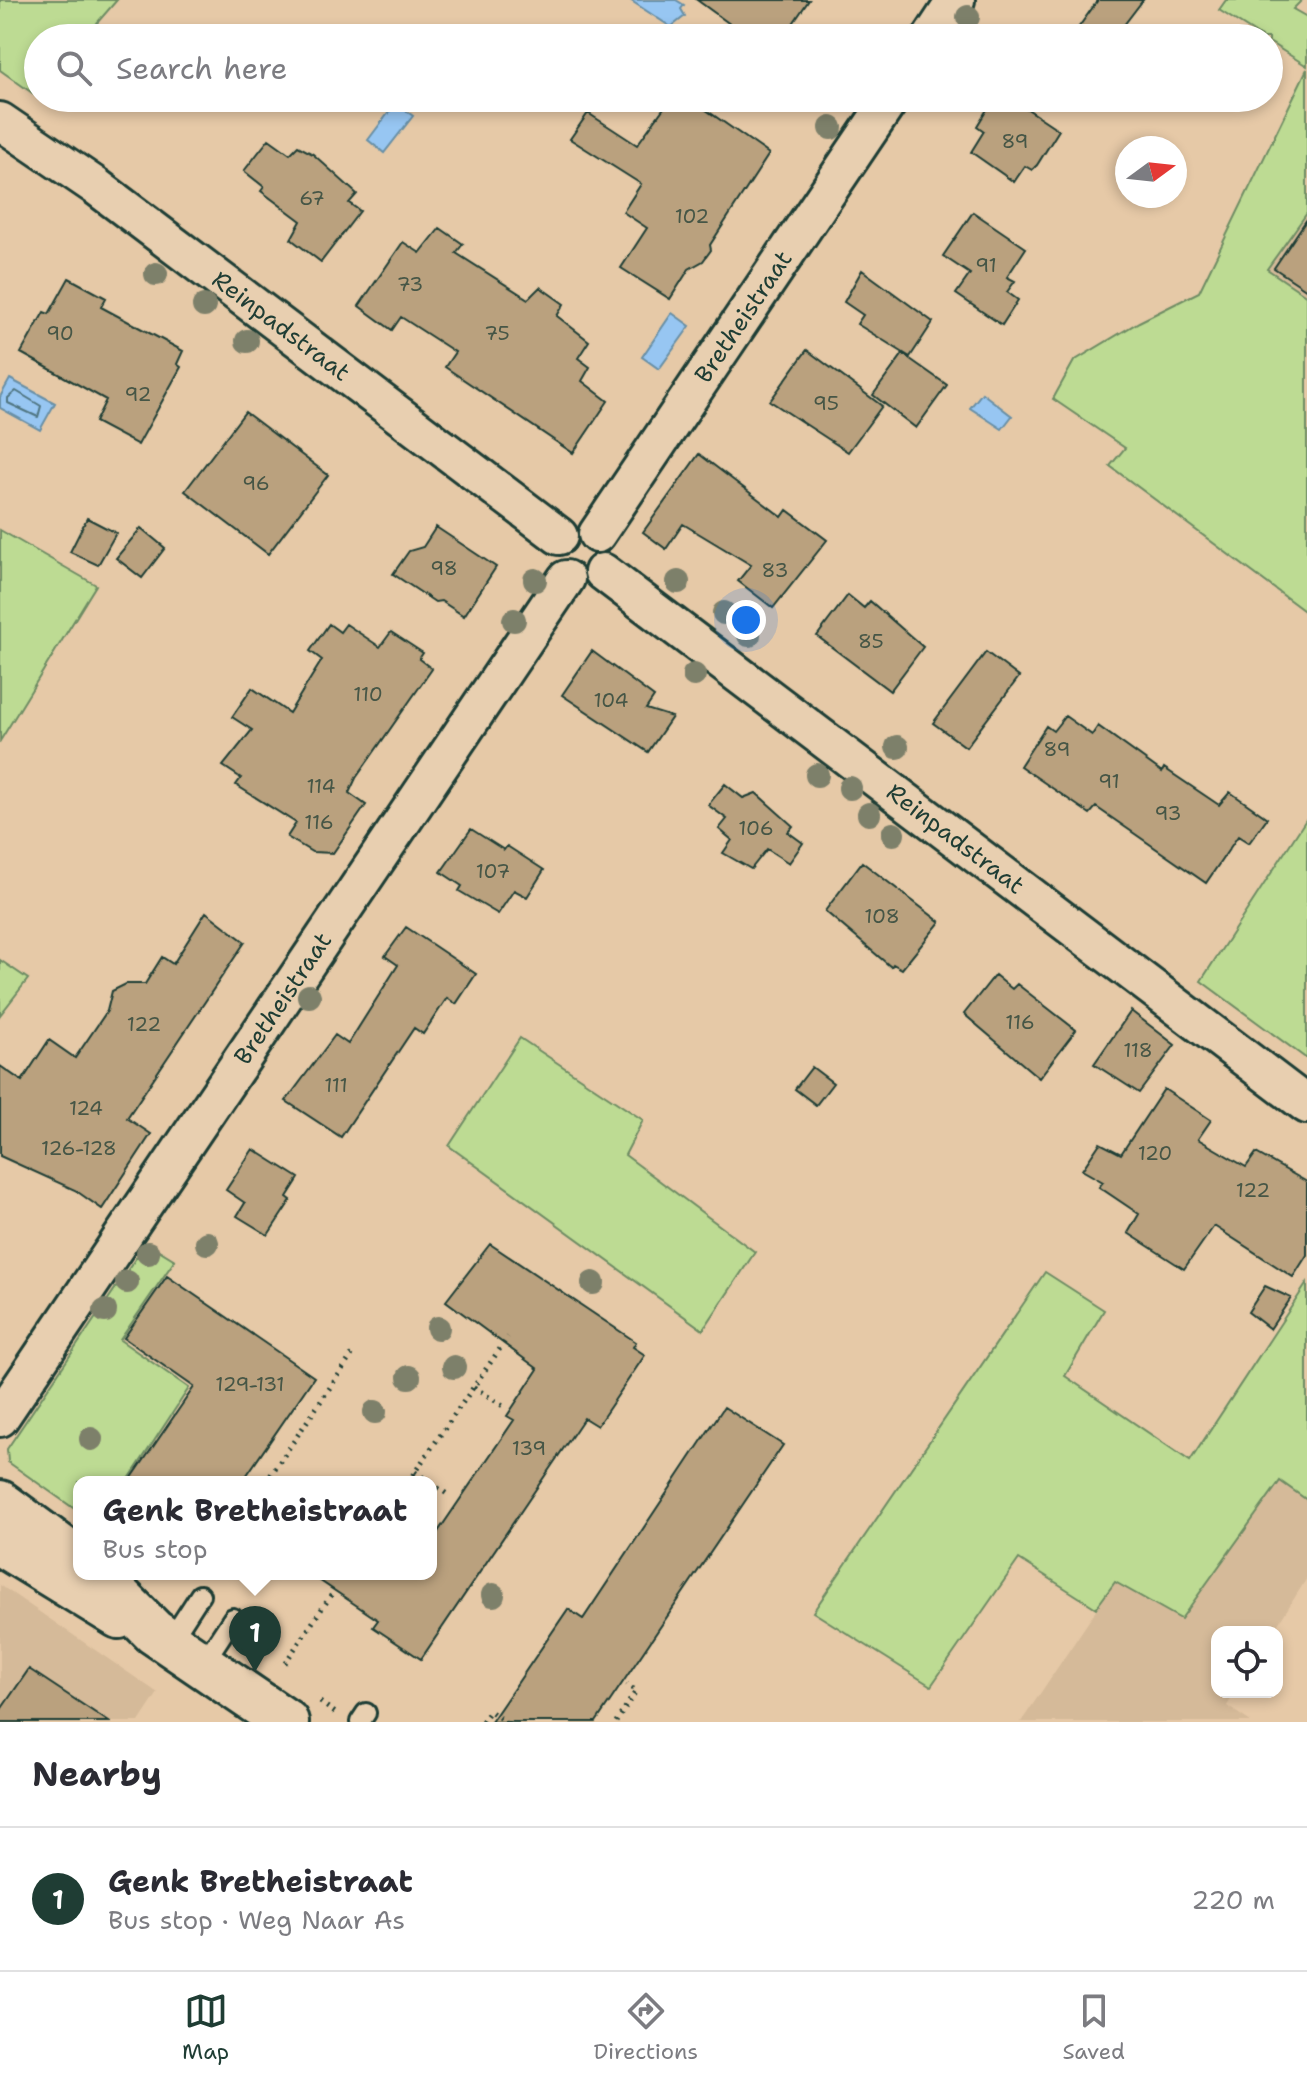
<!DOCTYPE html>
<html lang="en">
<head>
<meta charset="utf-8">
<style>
	:root { --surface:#fff; --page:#f7f7f7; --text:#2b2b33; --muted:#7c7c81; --line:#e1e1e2; --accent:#1f3d34 }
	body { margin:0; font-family:"Shantell Sans",sans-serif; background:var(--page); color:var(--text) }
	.controls { position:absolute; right:24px; bottom:24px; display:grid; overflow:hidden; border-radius:16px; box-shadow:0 4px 12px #0003 }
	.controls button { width:72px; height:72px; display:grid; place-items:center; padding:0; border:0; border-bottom:2px solid var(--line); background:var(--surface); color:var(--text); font:40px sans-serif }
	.compass { position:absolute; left:1115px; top:136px; width:72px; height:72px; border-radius:50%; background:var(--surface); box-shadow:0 4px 12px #0003; rotate:75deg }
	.you { position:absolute; left:746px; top:620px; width:28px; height:28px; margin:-20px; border:6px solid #fff; border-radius:50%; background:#1a73e8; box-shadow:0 0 0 12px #1a73e833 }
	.badge { display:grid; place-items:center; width:52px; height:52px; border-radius:50%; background:var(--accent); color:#fff; font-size:26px; font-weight:700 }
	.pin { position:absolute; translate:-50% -66px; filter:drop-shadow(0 2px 4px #0008) }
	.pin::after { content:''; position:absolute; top:42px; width:28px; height:24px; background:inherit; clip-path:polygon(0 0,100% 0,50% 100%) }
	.popup { position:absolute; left:73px; top:1476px; width:364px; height:104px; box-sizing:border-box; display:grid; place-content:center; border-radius:16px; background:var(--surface); filter:drop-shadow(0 2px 6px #0005); font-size:26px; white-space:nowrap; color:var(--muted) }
	.popup b { font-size:30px; color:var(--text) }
	.popup::after { content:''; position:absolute; left:50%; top:100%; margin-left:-16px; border:16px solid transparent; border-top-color:var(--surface) }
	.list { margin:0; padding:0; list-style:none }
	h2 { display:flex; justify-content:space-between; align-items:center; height:104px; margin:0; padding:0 32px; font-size:34px }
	h2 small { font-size:26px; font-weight:400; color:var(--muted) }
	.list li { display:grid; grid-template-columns:52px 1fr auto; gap:24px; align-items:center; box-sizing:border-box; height:144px; padding:0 32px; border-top:2px solid var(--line) }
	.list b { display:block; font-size:30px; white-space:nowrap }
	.list p { margin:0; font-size:26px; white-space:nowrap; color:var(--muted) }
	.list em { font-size:26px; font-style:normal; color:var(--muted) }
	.icon { flex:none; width:44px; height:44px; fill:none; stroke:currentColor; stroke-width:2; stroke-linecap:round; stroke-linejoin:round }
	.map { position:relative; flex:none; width:1307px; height:1722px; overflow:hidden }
	.search { position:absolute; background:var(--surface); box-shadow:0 4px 12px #0003; left:24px; right:24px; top:24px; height:88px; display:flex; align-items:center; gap:20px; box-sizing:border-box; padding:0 28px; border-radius:44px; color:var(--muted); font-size:30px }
	.sheet { height:248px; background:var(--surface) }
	nav { display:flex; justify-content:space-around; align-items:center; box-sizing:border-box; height:112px; border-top:2px solid var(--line); background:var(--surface); font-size:22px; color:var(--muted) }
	nav a { display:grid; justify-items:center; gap:4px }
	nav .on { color:var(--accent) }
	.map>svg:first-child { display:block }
	.built { fill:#d5ba99 }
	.green { fill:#bddb93; stroke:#6e8c64; stroke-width:2 }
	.water { fill:#97c6f2; stroke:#678fa6; stroke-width:2 }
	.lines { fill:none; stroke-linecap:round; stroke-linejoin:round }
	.shore { stroke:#4f7480; stroke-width:2 }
	.building { fill:#baa17e; stroke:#1f3d34; stroke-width:2 }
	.lane-casing { stroke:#1f3d34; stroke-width:24 }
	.street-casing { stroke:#1f3d34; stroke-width:42 }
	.secondary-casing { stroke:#1f3d34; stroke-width:50 }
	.path { stroke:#1f3d34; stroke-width:5; stroke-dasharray:2 6; stroke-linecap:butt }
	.lane { stroke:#e8cfb0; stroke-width:18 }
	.street { stroke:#e8cfb0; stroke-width:36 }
	.secondary { stroke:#e8cfb0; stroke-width:44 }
	.tree { fill:#7d806a }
	.labels { text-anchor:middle; stroke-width:6; stroke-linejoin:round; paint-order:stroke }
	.number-label { font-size:20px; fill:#465646 }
	.street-label { font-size:24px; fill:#1f3d34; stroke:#e8cfb0 }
</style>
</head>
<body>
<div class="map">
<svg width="1307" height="1722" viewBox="0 0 1307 1722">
	<rect width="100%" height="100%" fill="#e6c9a7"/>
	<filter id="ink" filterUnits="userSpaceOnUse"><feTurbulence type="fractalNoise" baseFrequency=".0125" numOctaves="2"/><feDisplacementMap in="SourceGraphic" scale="16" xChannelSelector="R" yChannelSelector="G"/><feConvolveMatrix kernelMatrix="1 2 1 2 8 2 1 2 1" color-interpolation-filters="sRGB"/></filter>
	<g filter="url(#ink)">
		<!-- built -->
		<path class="built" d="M1307,213v101l-40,-45z
			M1280,1481l27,19v78l-34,54h-56v60h18l-8,14 24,16h-230l94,-140 66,37z
			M0,1585l158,108 -19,29h-139z"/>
		<!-- green -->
		<path class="green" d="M0,0h117l-33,38h-46l-3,57 -35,-25z
			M1226,0h76l-9,9 14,8v49l-38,-24v-4h-6l-44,-28z
			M1307,69v144l-40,56 40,27v317l-197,-147 15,-18 -72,-49 21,-38 65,-39 60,-30z
			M0,530l96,55 -96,156z
			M1307,818v241l-106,-78z
			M0,960l28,19 -28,36z
			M520,1038l123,82 -18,35 130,97 -52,78 -254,-184z
			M144,1246l13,3 18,11 -55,80 69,48 -62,94h-48v30l-71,-50 -1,-13z
			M1045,1272l59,38 -39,66 125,85 117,-178v217l-27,-19 -99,138 -66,-37 -19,26 -77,-49 -88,127 -118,-74z"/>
		<!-- water -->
		<path class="water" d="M630,0h46l8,5 -3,4 4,7 -14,11z
			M396,103l17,13 -29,37 -16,-13z
			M672,313l18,13 -31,43 -17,-12z
			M10,379l45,24 -15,27 -40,-22v-11z
			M982,393l30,23 -10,13 -32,-21z"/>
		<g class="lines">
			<!-- shore -->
			<path class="shore" d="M16,391l25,15 -3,11 -30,-14v-5z"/>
		</g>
		<!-- building -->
		<path class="building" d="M697,0h112l-26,38h-34z
			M1098,0h45l-29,38h-43z
			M671,98h18l80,56 -59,91 1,5 -8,11 -14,8 -19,30 -49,-31 26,-40 -24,-16 18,-28 -71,-45 18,-26 49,32z
			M994,98h17l48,32 -22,35 -5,5 -7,-4 -11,16 -43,-30 13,-21 -7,-5z
			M269,139l21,15 8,-8 15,8 44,40 -8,9 11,8 -39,51 -30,-23 10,-18 -40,-30 3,-4 -20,-16z
			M973,212l53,36 -19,29 8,4 -8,11 11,8 -16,25 -46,-31 14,-20 -27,-18z
			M1307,219v71l-33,-22z
			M440,228l23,16 -7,9 72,46 12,-12 24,17 -7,12 32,25 -11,17 12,9 -8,14 26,20 -35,52 -128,-86 10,-15 -54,-35 -9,13 -33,-24 44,-64 17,11z
			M862,270l71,52 -23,35 -53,-33 6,-9 -19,-13z
			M69,278l37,20 -5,9 82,44 -6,13 4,3 -43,78 -43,-23 11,-22 -85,-47 23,-41 5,2z
			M807,350l75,56 -34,46 -78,-51z
			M903,354l44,31 -31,43 -43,-33z
			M245,412l83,63 -60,79 -83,-63z
			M699,454l83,63 5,-7 40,30 -54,68 -35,-27 13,-16 -68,-41 -17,25 -23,-17z
			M87,518l29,15 -18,32 -28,-13z
			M436,527l60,40 -32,49 -23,-15 -6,1 -42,-28 16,-23 14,-4z
			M141,528l24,20 -23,30 -26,-20z
			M848,595l16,13 6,-7 53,46 -33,44 -73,-55z
			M329,624l11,8 6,-8 34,23 11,-15 32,21 -4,6 13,10 -76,109 -7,15 17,12 -33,48 -21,-1 -25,-15 9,-14 -60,-38 5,-7 -18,-12 29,-36 -20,-13 20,-29 37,25 33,-53 -12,-9z
			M592,651l62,46 -8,12 26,8 -24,35 -86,-57z
			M986,652l33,25 -53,70 -33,-24z
			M1065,716l27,19 6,-9 64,46 2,-4 55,37 11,-13 37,26 -18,25 -11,-7 -32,47 -110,-76 -6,7 -70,-48 26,-40 7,5z
			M725,784l18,14 13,-5 37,33 -5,6 15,11 -14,20 -22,-14 -16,20 -28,-16 9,-13 -13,-11 8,-10 -19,-14z
			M471,829l33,21 3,-4 37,24 -17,27 -13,-7 -16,24 -39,-23 3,-5 -21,-14z
			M862,862l78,60 -38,47 -9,-5 -2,3 -66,-56z
			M206,912l39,30 -118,176 24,16 -49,75 -27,-19 -75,-34v-90l22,15 27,-41 26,18 32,-47 5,-20 14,-7h19l17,-27 11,7z
			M406,927l70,47 -20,30 -9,-6 -24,36 -9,-6 -73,109 -55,-36 49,-66 13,9 50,-79 -13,-9z
			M995,975l17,14 5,-5 59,46 -37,48 -75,-64z
			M1131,1011l44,34 -36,48 -45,-29z
			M812,1067l21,16 -17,22 -21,-16z
			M1164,1089l47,31 -13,19 48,28 10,-14 51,29v73l-14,22 -79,-51 -30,43 -56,-36 11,-19 -40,-27 4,-5 -21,-12 18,-27 21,11z
			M253,1149l46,29 -12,19 4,3 -23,35 -31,-19 8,-13 -19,-13z
			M490,1244l146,98 -3,5 12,8 -48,71 -13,-8 -163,241 -48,-32 5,-7 -68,-46h121v-32l83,-122 -7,-4 31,-47 -92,-68z
			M167,1276l147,101 -72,105h-113l65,-95 -70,-49z
			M1265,1286l26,12 -21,31 -22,-17z
			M724,1407l59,38 -187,277h-105l77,-113 15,10z
			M29,1669l80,53h-109v-11z"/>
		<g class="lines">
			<!-- lane casing -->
			<g class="lane-casing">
				<path id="lane" d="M169,1643l31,-48
					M202,1665l31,-47
					M360,1722l6,-9"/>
			</g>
			<!-- street casing -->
			<g class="street-casing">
				<g id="street">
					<path d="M931,38l25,-38"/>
					<path id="s1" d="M0,121l97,66 462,349"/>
					<path id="s2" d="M597,534l294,-436"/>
					<path id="s3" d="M603,572l704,533"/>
					<path id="s4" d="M0,1418l566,-839"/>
				</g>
			</g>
			<!-- secondary casing -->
			<g class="secondary-casing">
				<path id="secondary" d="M0,1503l79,58
					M0,1543l119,73
					M96,1574l58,58 132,90"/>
			</g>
			<!-- path -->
			<path class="path" d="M474,1387l32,21
				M415,1472l15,10
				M266,1482l86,-127
				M408,1482l100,-145
				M431,1483l16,11
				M285,1663l49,-72
				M320,1702l18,13
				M482,1722l8,-11 15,11
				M616,1722l20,-31 -9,-7"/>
			<!-- lane -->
			<use href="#lane" class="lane"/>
			<!-- street -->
			<use href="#street" class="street"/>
			<!-- secondary -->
			<use href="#secondary" class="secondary"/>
		</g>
		<!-- trees -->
		<g class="tree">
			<circle cx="968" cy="17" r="12"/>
			<circle cx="831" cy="128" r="12"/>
			<circle cx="156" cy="274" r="12"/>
			<circle cx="204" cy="306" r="12"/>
			<circle cx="247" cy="341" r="12"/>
			<circle cx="535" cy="580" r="12"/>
			<circle cx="678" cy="582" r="12"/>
			<circle cx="724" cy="613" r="12"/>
			<circle cx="514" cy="620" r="12"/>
			<circle cx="749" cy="635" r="12"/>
			<circle cx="694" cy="675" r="12"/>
			<circle cx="897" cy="747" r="12"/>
			<circle cx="817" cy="775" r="12"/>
			<circle cx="850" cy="788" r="12"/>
			<circle cx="869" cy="814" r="12"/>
			<circle cx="893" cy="834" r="12"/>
			<circle cx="309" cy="996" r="12"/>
			<circle cx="207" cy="1243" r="12"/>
			<circle cx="148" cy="1253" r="12"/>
			<circle cx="127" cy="1282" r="12"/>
			<circle cx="593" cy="1283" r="12"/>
			<circle cx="105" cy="1311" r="12"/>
			<circle cx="438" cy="1328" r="12"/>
			<circle cx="454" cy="1367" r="12"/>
			<circle cx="409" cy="1377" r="12"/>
			<circle cx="375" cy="1412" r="12"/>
			<circle cx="91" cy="1439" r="12"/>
			<circle cx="493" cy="1595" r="12"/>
		</g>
	</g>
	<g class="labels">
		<!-- number labels -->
		<g class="number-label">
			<text x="1015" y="148">89</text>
			<text x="312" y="205">67</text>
			<text x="692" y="223">102</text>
			<text x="986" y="272">91</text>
			<text x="410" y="291">73</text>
			<text x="60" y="340">90</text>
			<text x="497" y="340">75</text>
			<text x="138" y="401">92</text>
			<text x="826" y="410">95</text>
			<text x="256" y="490">96</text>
			<text x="444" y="575">98</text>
			<text x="775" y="577">83</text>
			<text x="871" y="648">85</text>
			<text x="368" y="701">110</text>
			<text x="611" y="707">104</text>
			<text x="1057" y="756">89</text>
			<text x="1109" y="788">91</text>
			<text x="321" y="793">114</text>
			<text x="1168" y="820">93</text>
			<text x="319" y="829">116</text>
			<text x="756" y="835">106</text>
			<text x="493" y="878">107</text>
			<text x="882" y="923">108</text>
			<text x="1020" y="1029">116</text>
			<text x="144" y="1031">122</text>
			<text x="1138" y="1057">118</text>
			<text x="336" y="1092">111</text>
			<text x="86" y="1115">124</text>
			<text x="79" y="1155">126-128</text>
			<text x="1155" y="1160">120</text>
			<text x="1253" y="1197">122</text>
			<text x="250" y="1391">129-131</text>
			<text x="529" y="1455">139</text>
		</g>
		<!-- street labels -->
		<g class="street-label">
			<text dy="8" stroke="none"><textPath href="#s2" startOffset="262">Bretheistraat</textPath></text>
			<text dy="8" stroke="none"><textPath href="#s1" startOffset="348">Reinpadstraat</textPath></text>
			<text dy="8" stroke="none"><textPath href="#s3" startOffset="442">Reinpadstraat</textPath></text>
			<text dy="8" stroke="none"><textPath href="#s4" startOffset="506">Bretheistraat</textPath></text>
		</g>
	</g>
</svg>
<div class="controls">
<button><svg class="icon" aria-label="locate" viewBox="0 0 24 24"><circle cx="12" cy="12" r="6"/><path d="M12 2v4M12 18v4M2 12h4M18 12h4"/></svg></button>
</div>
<svg class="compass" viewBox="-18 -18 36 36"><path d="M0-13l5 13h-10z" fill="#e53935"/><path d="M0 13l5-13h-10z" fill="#7c7c81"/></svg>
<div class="you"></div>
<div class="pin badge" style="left:255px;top:1672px">1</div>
<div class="popup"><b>Genk Bretheistraat</b>Bus stop</div>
<div class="search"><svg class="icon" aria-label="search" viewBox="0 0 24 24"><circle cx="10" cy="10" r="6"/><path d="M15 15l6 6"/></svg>Search here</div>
</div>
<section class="sheet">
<h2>Nearby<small></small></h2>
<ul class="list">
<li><span class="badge">1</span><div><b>Genk Bretheistraat</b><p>Bus stop · Weg Naar As</p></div><em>220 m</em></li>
</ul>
</section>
<nav>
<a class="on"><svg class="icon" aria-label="map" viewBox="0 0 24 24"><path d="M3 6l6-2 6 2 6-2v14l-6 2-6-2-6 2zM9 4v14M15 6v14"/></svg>Map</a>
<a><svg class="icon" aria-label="directions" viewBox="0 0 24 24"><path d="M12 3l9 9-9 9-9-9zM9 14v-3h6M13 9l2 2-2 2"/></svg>Directions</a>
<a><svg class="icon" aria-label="saved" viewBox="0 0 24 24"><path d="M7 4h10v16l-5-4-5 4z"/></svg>Saved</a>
</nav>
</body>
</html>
